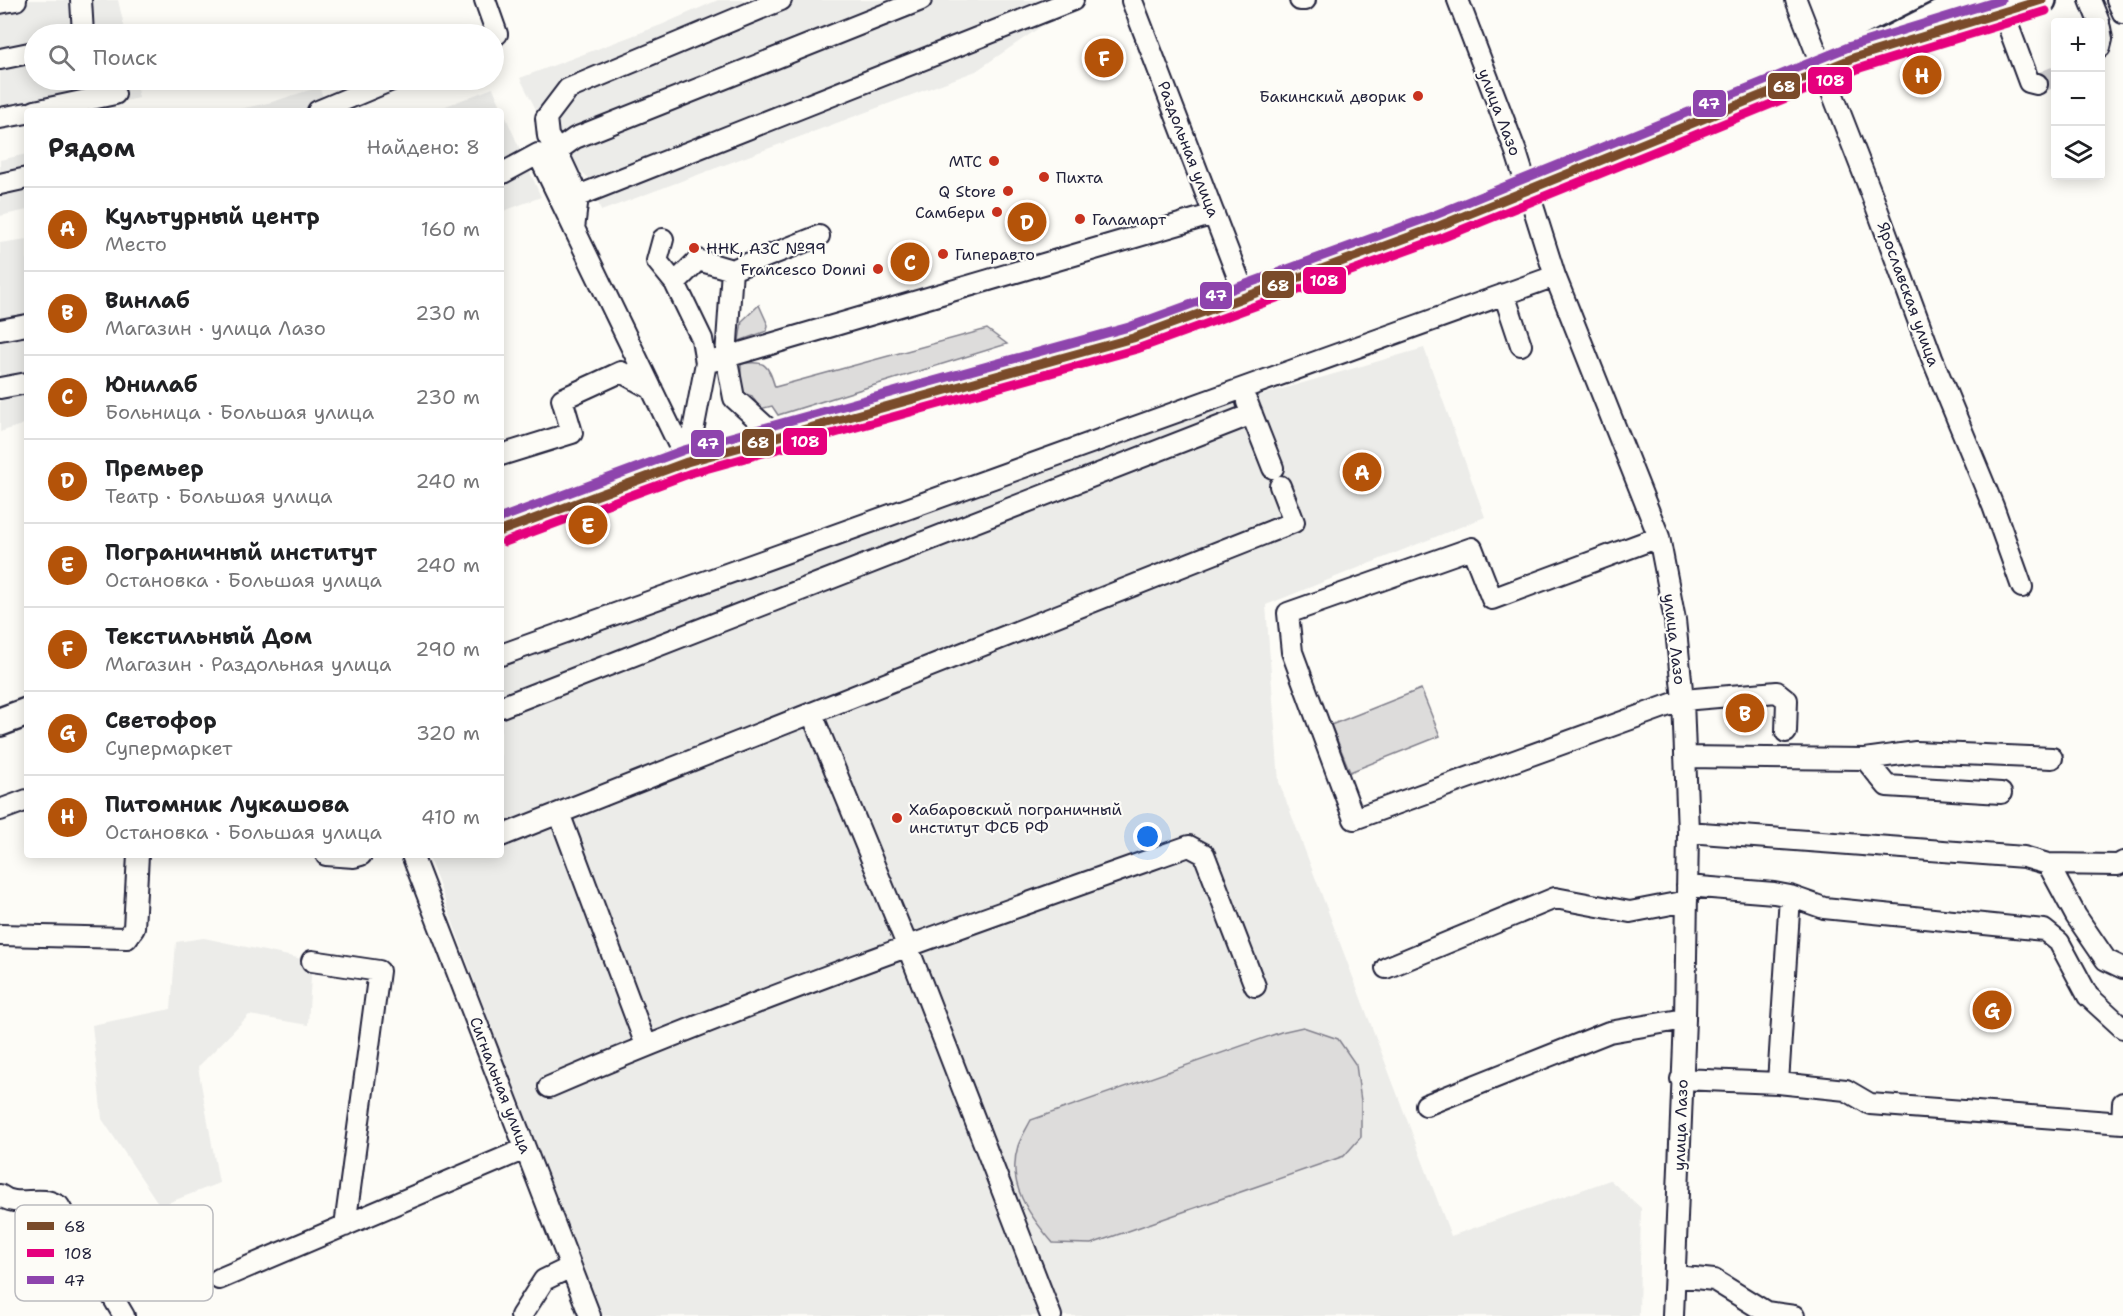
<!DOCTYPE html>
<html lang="ru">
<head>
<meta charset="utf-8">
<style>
	:root { --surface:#fff; --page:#f2f2f2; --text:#202124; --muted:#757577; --line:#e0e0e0; --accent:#b45309 }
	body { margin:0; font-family:"Shantell Sans",sans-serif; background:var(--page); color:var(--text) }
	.controls { position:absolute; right:18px; top:18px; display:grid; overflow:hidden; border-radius:6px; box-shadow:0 3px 15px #0003 }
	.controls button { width:54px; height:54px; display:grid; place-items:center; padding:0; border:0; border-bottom:2px solid var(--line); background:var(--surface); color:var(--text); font:30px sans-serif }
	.you { position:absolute; left:1148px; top:837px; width:21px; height:21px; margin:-15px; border:4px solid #fff; border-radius:50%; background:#1a73e8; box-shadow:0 0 0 9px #1a73e833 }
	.badge { display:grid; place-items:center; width:39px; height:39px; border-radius:50%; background:var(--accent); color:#fff; font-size:20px; font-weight:700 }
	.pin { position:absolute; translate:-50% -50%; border:3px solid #fff; box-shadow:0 2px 6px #0006 }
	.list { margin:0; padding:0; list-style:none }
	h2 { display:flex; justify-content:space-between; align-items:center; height:78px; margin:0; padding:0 24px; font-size:26px }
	h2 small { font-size:20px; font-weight:400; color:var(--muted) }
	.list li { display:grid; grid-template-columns:39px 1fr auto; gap:18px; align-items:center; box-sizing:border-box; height:84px; padding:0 24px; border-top:2px solid var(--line) }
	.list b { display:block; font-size:22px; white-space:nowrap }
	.list p { margin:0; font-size:20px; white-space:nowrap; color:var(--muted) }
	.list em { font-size:20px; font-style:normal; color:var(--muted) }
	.icon { flex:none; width:33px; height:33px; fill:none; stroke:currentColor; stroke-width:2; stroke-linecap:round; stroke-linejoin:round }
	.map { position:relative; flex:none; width:2123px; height:1316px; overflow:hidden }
	.search { position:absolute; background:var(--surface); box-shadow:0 3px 15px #0003; left:24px; top:24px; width:480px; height:66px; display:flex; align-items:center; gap:15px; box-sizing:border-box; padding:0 21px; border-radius:33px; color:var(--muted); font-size:22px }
	.panel { position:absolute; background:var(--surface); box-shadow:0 3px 15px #0003; left:24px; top:108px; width:480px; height:750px; border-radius:6px }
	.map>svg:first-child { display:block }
	.built { fill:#ecece9 }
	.green { fill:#dddcdb; stroke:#807f8b; stroke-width:1.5 }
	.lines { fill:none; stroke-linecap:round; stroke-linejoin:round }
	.minor-tunnel { stroke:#d1d0d1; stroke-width:20; stroke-dasharray:20 10; stroke-linecap:butt }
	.minor-casing { stroke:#22223b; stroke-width:24 }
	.highway-casing { stroke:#22223b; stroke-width:32 }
	.minor { stroke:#fdfcf7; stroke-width:20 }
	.highway { stroke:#fdfcf7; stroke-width:27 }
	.bus-1-casing { stroke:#fdfcf7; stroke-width:14 }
	.bus-2-casing { stroke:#fdfcf7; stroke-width:14 }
	.bus-3-casing { stroke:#fdfcf7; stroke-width:14 }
	.bus-1 { stroke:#7a4b2a; stroke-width:9 }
	.bus-2 { stroke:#e5007d; stroke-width:9 }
	.bus-3 { stroke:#8e44ad; stroke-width:9 }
	.poi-dot { fill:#c8321e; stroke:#fdfcf7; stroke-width:2 }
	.labels { text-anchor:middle; stroke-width:4.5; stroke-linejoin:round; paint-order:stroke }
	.poi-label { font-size:16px; fill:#22223b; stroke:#fdfcf7; text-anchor:end }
	.street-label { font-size:16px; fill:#22223b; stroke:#fdfcf7 }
	.key { fill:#fdfcf7; stroke:#bbbbbf; stroke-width:1.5 }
	.key-label { font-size:16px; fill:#22223b }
	.line-badge { stroke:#fdfcf7; stroke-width:2 }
	.badge-label { font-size:16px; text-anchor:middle; font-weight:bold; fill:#fff }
</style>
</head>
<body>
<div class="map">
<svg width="2123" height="1316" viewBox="0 0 2123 1316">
	<rect width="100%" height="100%" fill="#fdfcf7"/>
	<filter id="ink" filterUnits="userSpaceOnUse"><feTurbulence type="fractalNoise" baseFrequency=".0167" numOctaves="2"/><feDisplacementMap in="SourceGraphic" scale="12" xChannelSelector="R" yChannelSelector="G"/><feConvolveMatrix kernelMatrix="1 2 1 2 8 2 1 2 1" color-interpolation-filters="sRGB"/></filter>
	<g filter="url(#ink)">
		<!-- built -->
		<path class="built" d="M0,0h118l8,34h-92v46h101l4,18 -139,29z
			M718,0h362l-104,71 -375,140 -11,-32 -33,-28 -37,-73 141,-53z
			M319,87l10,24h-98l41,-9z
			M493,88l48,109 -40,15v-101h-68z
			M27,154v56l-27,6v-56z
			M27,239v184l-27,9v-189z
			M1424,348l61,169 -219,88 13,177 172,454 159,-56 31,28 -2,108h-1041l-170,-461h73v-188l608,-228z
			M204,938l108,23 -4,64 -59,-10 -51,52 21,116 -59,23 -58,-87 -10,-94 79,-16 5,-67z"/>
		<!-- green -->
		<path class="green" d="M759,305l9,20 -1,6 -28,10 3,-20z
			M987,329l20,15 -229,71 -6,-9 -12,3 -8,-13 -11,-3v-29c24,-4 27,0 34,23z
			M1421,689l19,47 -90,36 -19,-47z
			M1303,1027l35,12 18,26 5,36v36l-17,19 -253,88 -38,-1c-24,-28 -47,-59 -35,-97 3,-9 9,-18 13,-26l250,-88z"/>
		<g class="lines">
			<!-- minor-tunnel -->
			<path class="minor-tunnel" d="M2037,84l19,-8"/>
			<!-- minor casing -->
			<g class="minor-casing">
				<path id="minor" d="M81,0l2,34
					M485,0l12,34 -3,2
					M1300,0h5
					M1458,0l58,152 39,124 104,261 16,83 8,80 5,132 -3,187 -12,297
					M1796,0l76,195 60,163 61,148 29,81
					M2090,0l9,22
					M2117,0l6,13
					M1132,1l114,297
					M0,3l16,-3
					M2003,12l26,70 8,2
					M2100,28l2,11 -2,8
					M0,59l34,-7
					M35,111l80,-17
					M318,111l74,-31
					M0,118l27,-5
					M557,151l-9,-15 -2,-18 22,-29 213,-89
					M501,174l37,-20 149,308
					M0,184l27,-6
					M578,196l495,-196
					M574,229l4,-33 -21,-45 18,-13 346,-138
					M663,239l-6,22 18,22
					M732,270l87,-34
					M1504,294l17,51
					M0,330l27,-5
					M706,363l508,-149
					M0,388l27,-5
					M1247,402l26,66
					M501,455l71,-22 -10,-34 59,-27 31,17
					M687,462l19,-99 -4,-24 -27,-56 23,-23 34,10 -6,86 8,42 43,39
					M1659,537l-167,62 -20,-51 -184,65 4,39 62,167 329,-119 94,-8 10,8 -1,32
					M501,655l1054,-379
					M501,707l751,-293
					M812,714l95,231 144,371
					M1685,757l180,2 51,-7 136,6
					M1865,759l22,27 114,7
					M0,810l27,-10
					M559,813l87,232
					M1688,832l336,25 24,7 28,52 30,44 17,8
					M501,836l793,-314 -14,-36
					M326,855l28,2 7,-2
					M412,855l178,461
					M2048,864l70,1 5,-3
					M1687,886l87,7 16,3 34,12 220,22 15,12 29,54 35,32
					M0,935l127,3 7,-10 4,-73
					M312,961l67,10 -34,255
					M1386,968l169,-70 75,14 57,-11
					M1681,1079l97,4 68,7 24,14 253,19
					M1778,1083l12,-187
					M549,1087c210,-90 425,-165 640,-241l15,8 51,132
					M1426,1105l183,-73 76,-13
					M2122,1123l1,-20
					M0,1195c13,11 30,4 45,6 5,0 10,3 14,5l65,110
					M1675,1276l39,4 52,32 28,4
					M219,1279l306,-130
					M521,1316l23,-36 27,-13"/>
			</g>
			<!-- highway casing -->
			<g class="highway-casing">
				<path id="highway" d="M1929,34l113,-34
					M501,531l186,-69 446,-124 306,-112 384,-155 33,-14 113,-57
					M0,722l27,-10"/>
			</g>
			<!-- minor -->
			<use href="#minor" class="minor"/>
			<!-- highway -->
			<use href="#highway" class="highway"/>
			<!-- bus-1 casing -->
			<g class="bus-1-casing">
				<path id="bus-1" d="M501,531l186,-69 446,-124 306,-112 417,-169 186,-57"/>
			</g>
			<!-- bus-2 casing -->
			<g class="bus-2-casing">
				<path id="bus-2" d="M505,542l186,-69 446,-124 307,-112 416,-169 186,-57"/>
			</g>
			<!-- bus-3 casing -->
			<g class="bus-3-casing">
				<path id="bus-3" d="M501,518l183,-68 445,-123 306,-112 416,-169 150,-46"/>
			</g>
			<!-- bus-1 -->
			<use href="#bus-1" class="bus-1"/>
			<!-- bus-2 -->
			<use href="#bus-2" class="bus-2"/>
			<!-- bus-3 -->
			<use href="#bus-3" class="bus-3"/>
		</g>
	</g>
	<!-- markers -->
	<g class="poi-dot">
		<circle cx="1418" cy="96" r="6"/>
		<circle cx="994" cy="161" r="6"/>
		<circle cx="1044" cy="177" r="6"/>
		<circle cx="1008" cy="191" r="6"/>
		<circle cx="997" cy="212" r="6"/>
		<circle cx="1080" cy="219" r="6"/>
		<circle cx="694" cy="248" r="6"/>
		<circle cx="943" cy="254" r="6"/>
		<circle cx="878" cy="269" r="6"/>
		<circle cx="897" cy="818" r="6"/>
	</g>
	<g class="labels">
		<!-- poi labels -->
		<g class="poi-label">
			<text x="1406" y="102">Бакинский дворик</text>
			<text x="982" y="167">МТС</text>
			<text x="1056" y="183" text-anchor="start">Пихта</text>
			<text x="996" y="197">Q Store</text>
			<text x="985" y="218">Самбери</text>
			<text x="1092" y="225" text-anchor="start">Галамарт</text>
			<text x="706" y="254" text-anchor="start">ННК, АЗС №99</text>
			<text x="955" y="260" text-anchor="start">Гиперавто</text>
			<text x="866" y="275">Francesco Donni</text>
			<text x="909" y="815" text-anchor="start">Хабаровский пограничный<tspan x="909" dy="18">институт ФСБ РФ</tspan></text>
		</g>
		<!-- street labels -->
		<g class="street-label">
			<text transform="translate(1500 112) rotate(69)" y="6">улица Лазо</text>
			<text transform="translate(1189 149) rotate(69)" y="6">Раздольная улица</text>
			<text transform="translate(1909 294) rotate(70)" y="6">Ярославская улица</text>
			<text transform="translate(1675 639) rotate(83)" y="6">улица Лазо</text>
			<text transform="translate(501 1085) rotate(69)" y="6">Сигнальная улица</text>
			<text transform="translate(1680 1125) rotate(-88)" y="6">улица Лазо</text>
		</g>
	</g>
	<!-- legend -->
	<rect x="15" y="1205" width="198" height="96" rx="9" class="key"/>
	<rect x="27" y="1222" width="27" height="8" fill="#7a4b2a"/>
	<rect x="27" y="1249" width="27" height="8" fill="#e5007d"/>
	<rect x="27" y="1276" width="27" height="8" fill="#8e44ad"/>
	<g class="key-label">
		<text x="64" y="1232">68</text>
		<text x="64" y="1259">108</text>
		<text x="64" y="1286">47</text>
	</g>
	<g class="line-badge">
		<rect x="1807" y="66" width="46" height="29" rx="6" fill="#e5007d"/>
		<rect x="1767" y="72" width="34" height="28" rx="6" fill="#7a4b2a"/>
		<rect x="1692" y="89" width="35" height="29" rx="6" fill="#8e44ad"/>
		<rect x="1302" y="266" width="45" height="29" rx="6" fill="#e5007d"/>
		<rect x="1261" y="270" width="34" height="29" rx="6" fill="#7a4b2a"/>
		<rect x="1199" y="281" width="34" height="29" rx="6" fill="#8e44ad"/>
		<rect x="782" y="427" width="46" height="29" rx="6" fill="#e5007d"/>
		<rect x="741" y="428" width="34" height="29" rx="6" fill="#7a4b2a"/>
		<rect x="690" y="429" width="35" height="29" rx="6" fill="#8e44ad"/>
	</g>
	<g class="badge-label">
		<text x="1830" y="86">108</text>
		<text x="1784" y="92">68</text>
		<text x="1709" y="109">47</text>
		<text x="1324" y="286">108</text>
		<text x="1278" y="291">68</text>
		<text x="1216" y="301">47</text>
		<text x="805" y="447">108</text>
		<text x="758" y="448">68</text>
		<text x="708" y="449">47</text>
	</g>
</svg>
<div class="controls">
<button>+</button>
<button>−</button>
<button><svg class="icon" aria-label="layers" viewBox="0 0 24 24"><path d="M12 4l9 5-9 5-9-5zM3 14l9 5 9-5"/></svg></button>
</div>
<div class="you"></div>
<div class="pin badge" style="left:1362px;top:472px">A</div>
<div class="pin badge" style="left:1745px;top:713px">B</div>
<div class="pin badge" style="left:910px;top:262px">C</div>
<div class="pin badge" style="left:1027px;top:222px">D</div>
<div class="pin badge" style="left:588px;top:525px">E</div>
<div class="pin badge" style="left:1104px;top:58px">F</div>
<div class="pin badge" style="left:1992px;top:1010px">G</div>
<div class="pin badge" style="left:1922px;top:75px">H</div>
<div class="search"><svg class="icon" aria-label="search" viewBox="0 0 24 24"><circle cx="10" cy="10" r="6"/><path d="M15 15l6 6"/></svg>Поиск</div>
<section class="panel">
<h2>Рядом<small>Найдено: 8</small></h2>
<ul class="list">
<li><span class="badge">A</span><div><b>Культурный центр</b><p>Место</p></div><em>160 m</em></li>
<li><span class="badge">B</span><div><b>Винлаб</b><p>Магазин · улица Лазо</p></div><em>230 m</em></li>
<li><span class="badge">C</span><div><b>Юнилаб</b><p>Больница · Большая улица</p></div><em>230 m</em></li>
<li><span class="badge">D</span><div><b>Премьер</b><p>Театр · Большая улица</p></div><em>240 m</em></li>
<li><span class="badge">E</span><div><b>Пограничный институт</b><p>Остановка · Большая улица</p></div><em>240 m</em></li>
<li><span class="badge">F</span><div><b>Текстильный Дом</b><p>Магазин · Раздольная улица</p></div><em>290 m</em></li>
<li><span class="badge">G</span><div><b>Светофор</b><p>Супермаркет</p></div><em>320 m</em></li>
<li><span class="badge">H</span><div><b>Питомник Лукашова</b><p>Остановка · Большая улица</p></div><em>410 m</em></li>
</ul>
</section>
</div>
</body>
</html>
